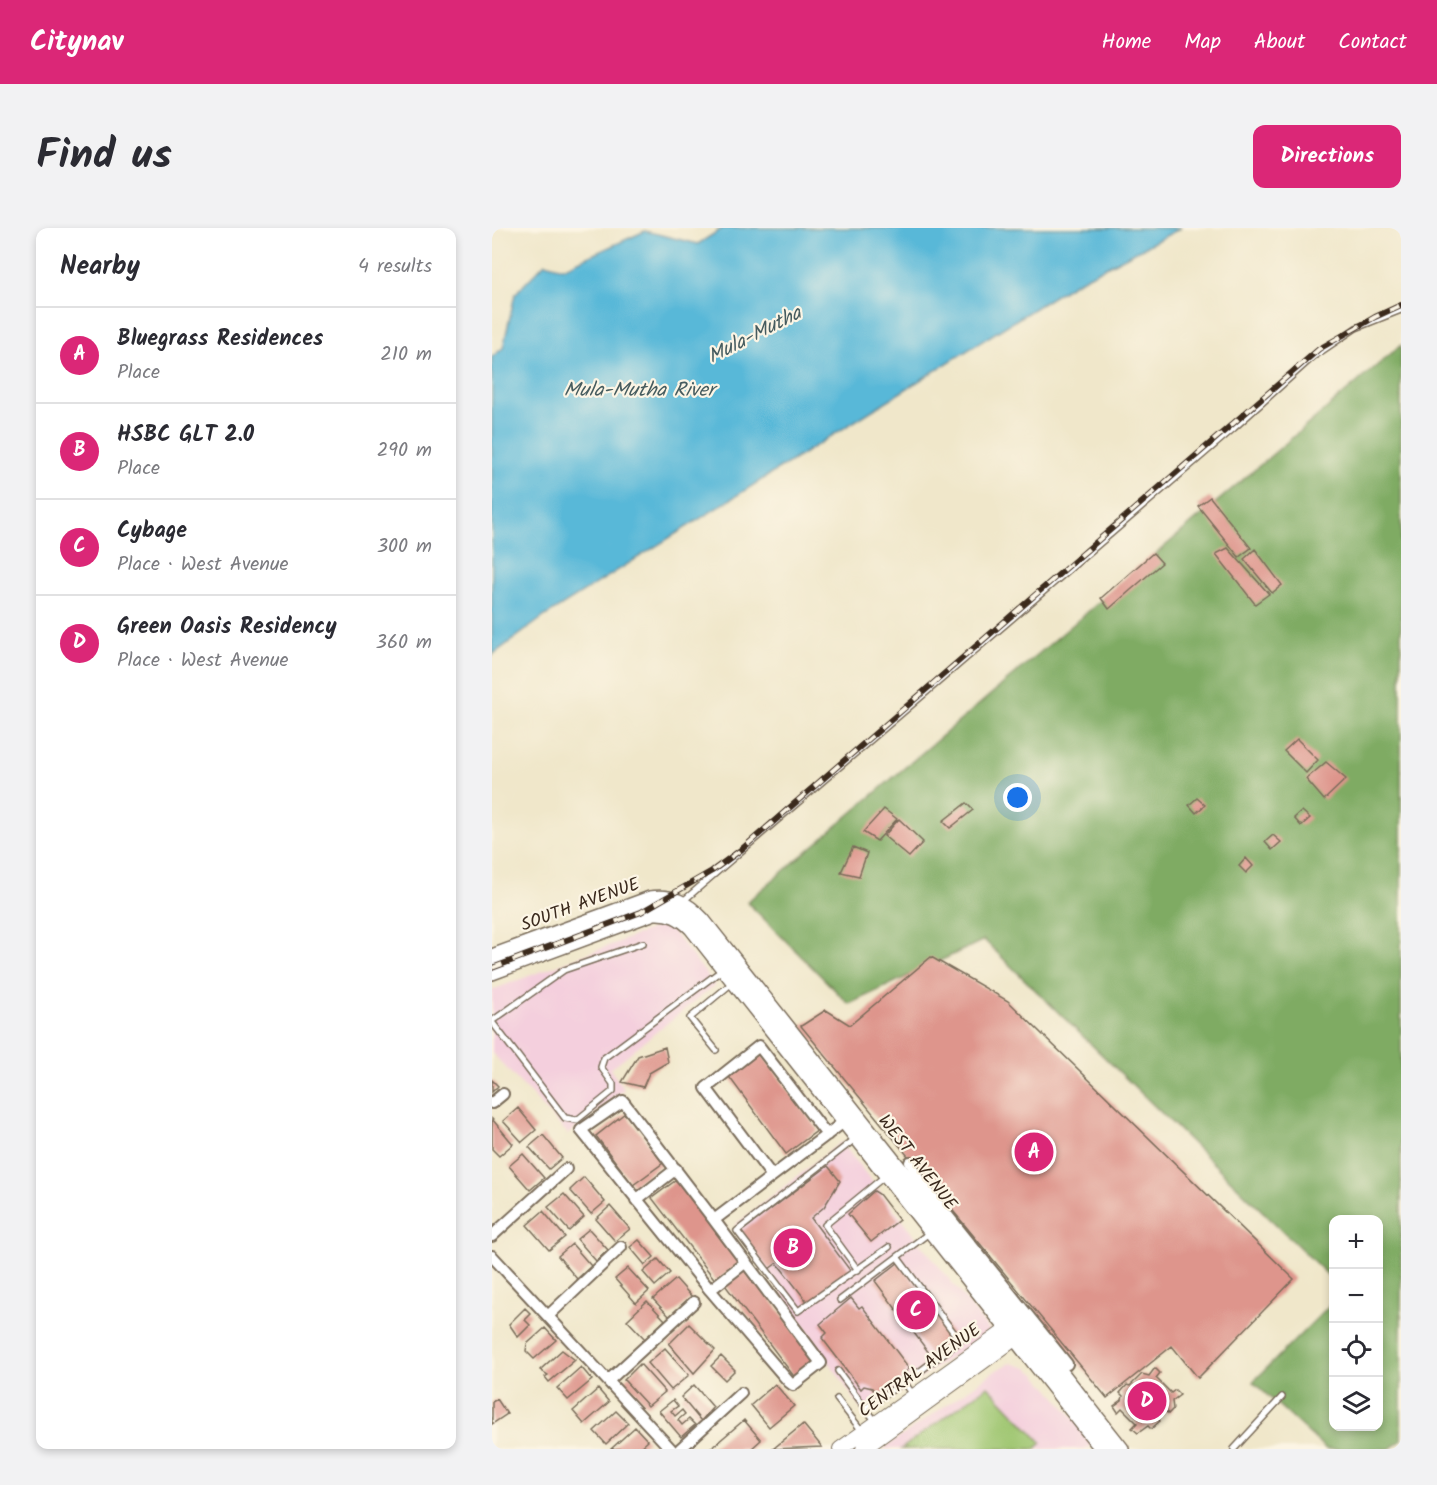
<!DOCTYPE html>
<html lang="en">
<head>
<meta charset="utf-8">
<style>
	:root { --surface:#fff; --page:#f2f2f3; --text:#2b2b33; --muted:#7c7c81; --line:#e1e1e2; --accent:#db2777 }
	body { margin:0; font-family:Kalam,sans-serif; background:var(--page); color:var(--text) }
	.controls { position:absolute; right:18px; bottom:18px; display:grid; overflow:hidden; border-radius:12px; box-shadow:0 3px 9px #0003 }
	.controls button { width:54px; height:54px; display:grid; place-items:center; padding:0; border:0; border-bottom:2px solid var(--line); background:var(--surface); color:var(--text); font:30px sans-serif }
	.you { position:absolute; left:526px; top:570px; width:21px; height:21px; margin:-15px; border:4px solid #fff; border-radius:50%; background:#1a73e8; box-shadow:0 0 0 9px #1a73e833 }
	.badge { display:grid; place-items:center; width:39px; height:39px; border-radius:50%; background:var(--accent); color:#fff; font-size:20px; font-weight:700 }
	.pin { position:absolute; translate:-50% -50%; border:3px solid #fff; box-shadow:0 2px 6px #0006 }
	.list { margin:0; padding:0; list-style:none }
	h2 { display:flex; justify-content:space-between; align-items:center; height:78px; margin:0; padding:0 24px; font-size:26px }
	h2 small { font-size:20px; font-weight:400; color:var(--muted) }
	.list li { display:grid; grid-template-columns:39px 1fr auto; gap:18px; align-items:center; box-sizing:border-box; height:96px; padding:0 24px; border-top:2px solid var(--line) }
	.list b { display:block; font-size:22px; white-space:nowrap }
	.list p { margin:0; font-size:20px; white-space:nowrap; color:var(--muted) }
	.list em { font-size:20px; font-style:normal; color:var(--muted) }
	.icon { flex:none; width:33px; height:33px; fill:none; stroke:currentColor; stroke-width:2; stroke-linecap:round; stroke-linejoin:round }
	.map { position:relative; flex:none; width:909px; height:1221px; overflow:hidden; border-radius:12px }
	header { display:flex; align-items:center; gap:36px; box-sizing:border-box; height:84px; padding:0 30px; background:var(--accent); color:#fff }
	header strong { font-size:28px }
	nav { display:flex; gap:33px; margin-inline-start:auto; font-size:21px }
	.intro { display:flex; align-items:center; justify-content:space-between; box-sizing:border-box; height:144px; padding:0 36px }
	h1 { margin:0; font-size:42px }
	.button { padding:15px 27px; border-radius:12px; background:var(--accent); color:#fff; font-size:21px; font-weight:700 }
	main { display:flex; gap:36px; padding:0 36px }
	aside { flex:1; background:var(--surface); border-radius:12px; box-shadow:0 3px 9px #0003 }
	.map>svg:first-child { display:block }
	.built { fill:#f4cfdd }
	.green { fill:#9fc671; stroke:#6d7848; stroke-width:1.5 }
	.forest { fill:#7fab63; stroke:#5d6a40; stroke-width:1.5 }
	.water { fill:#59b8d8; stroke:#4a717b; stroke-width:1.5 }
	.building { fill:#de958c }
	.lines { fill:none; stroke-linecap:round; stroke-linejoin:round }
	.service-casing { stroke:#7a6c5a; stroke-width:8 }
	.minor-casing { stroke:#7a6c5a; stroke-width:14 }
	.tertiary-casing { stroke:#7a6c5a; stroke-width:16 }
	.secondary-casing { stroke:#7a6c5a; stroke-width:18 }
	.service { stroke:#fff; stroke-width:5 }
	.minor { stroke:#fff; stroke-width:10 }
	.tertiary { stroke:#fff; stroke-width:14 }
	.secondary { stroke:#fff; stroke-width:15 }
	.rail-casing { stroke:#3b2a1e; stroke-width:6 }
	.rail { stroke:#fcf5e5; stroke-width:4; stroke-dasharray:11; stroke-linecap:butt }
	.labels { text-anchor:middle; stroke-width:4.5; stroke-linejoin:round; paint-order:stroke }
	.street-label { font-size:18px; fill:#3b2a1e; stroke:#fcf5e5 }
	.water-label { font-size:20px; font-style:italic; fill:#465c5f; stroke:#fcf5e5 }
</style>
</head>
<body>
<header>
<strong>Citynav</strong>
<nav><a>Home</a><a>Map</a><a>About</a><a>Contact</a></nav>
</header>
<div class="intro"><h1>Find us</h1><a class="button">Directions</a></div>
<main>
<aside>
<h2>Nearby<small>4 results</small></h2>
<ul class="list">
<li><span class="badge">A</span><div><b>Bluegrass Residences</b><p>Place</p></div><em>210 m</em></li>
<li><span class="badge">B</span><div><b>HSBC GLT 2.0</b><p>Place</p></div><em>290 m</em></li>
<li><span class="badge">C</span><div><b>Cybage</b><p>Place · West Avenue</p></div><em>300 m</em></li>
<li><span class="badge">D</span><div><b>Green Oasis Residency</b><p>Place · West Avenue</p></div><em>360 m</em></li>
</ul>
</aside>
<div class="map">
<svg width="909" height="1221" viewBox="0 0 909 1221">
	<rect width="100%" height="100%" fill="#fcf5e5"/>
	<filter id="ink" filterUnits="userSpaceOnUse"><feTurbulence type="fractalNoise" baseFrequency=".0167" numOctaves="2"/><feDisplacementMap in="SourceGraphic" scale="12" xChannelSelector="R" yChannelSelector="G"/><feConvolveMatrix kernelMatrix="1 2 1 2 8 2 1 2 1" color-interpolation-filters="sRGB"/></filter>
	<filter id="wash" filterUnits="userSpaceOnUse"><feTurbulence type="fractalNoise" baseFrequency=".008" numOctaves="4" result="noise"/><feDisplacementMap in="SourceGraphic" scale="24" xChannelSelector="R" yChannelSelector="G"/><feGaussianBlur stdDeviation="1.35" result="paint"/><feColorMatrix in="noise" values="0 0 0 0 0 0 0 0 0 0 0 0 0 0 0 0 0 1.4 0 .05"/><feComposite in="paint" operator="in"/></filter>
	<g filter="url(#wash)">
		<rect width="100%" height="100%" fill="#f0e7ca"/>
		<!-- built -->
		<path class="built" d="M171,697l7,3 45,57 -105,84 14,20 -56,45 -76,-81v-63z
			M349,914l149,189 -124,85 -131,-191z
			M519,1135l17,5 8,6 59,68 -8,7h-204l115,-80z"/>
		<!-- green -->
		<path class="green" d="M496,1158l54,57 -7,6h-134z"/>
		<!-- forest -->
		<path class="forest" d="M909,117v1096l-12,8h-63l-73,-67 80,-80 1,124h44v-206h-44l-1,60 -349,-340 -135,64 -102,-102z"/>
		<!-- water -->
		<path class="water" d="M231,0h458l-108,56 -528,332 -53,39v-298l11,-9 12,-54 30,-31 18,5 82,-37 53,13z"/>
		<g id="blocks">
			<!-- building -->
			<path class="building" d="M718,269l41,51 -12,9 -41,-51z
				M736,320l41,46 -14,10 -39,-50z
				M763,321l27,36 -10,8 -28,-34z
				M661,325l9,10 -53,46 -8,-11z
				M805,511l21,21 -12,13 -22,-22z
				M834,534l20,17 -22,21 -18,-21z
				M705,570l8,7 -9,8 -7,-8z
				M474,575l7,7 -23,18 -7,-7z
				M392,581l13,10 -20,22 -14,-9z
				M810,583l8,7 -9,8 -7,-8z
				M407,591l24,23 -14,15 -25,-21z
				M781,607l8,7 -9,8 -7,-8z
				M361,619l14,6 -8,23 -18,-4z
				M754,630l7,8 -7,7 -7,-7z
				M439,729l77,44 286,278 -96,99 -26,-32 -65,52 -306,-372 25,-16 24,15z
				M173,819l3,15 -19,11 -6,14 -21,-5 16,-26z
				M267,822l59,80 -32,24 -59,-80z
				M0,852l6,6 -6,6z
				M26,880l18,22 -14,12 -19,-21z
				M133,885l38,50 -30,22 -37,-49z
				M0,891l21,25 -14,12 -7,-7z
				M51,907l19,23 -13,11 -20,-22z
				M31,926l21,24 -14,12 -21,-24z
				M336,938l12,15 -16,26 -13,11 41,55 -43,31 -32,-41 -8,6 -28,-37z
				M92,949l21,25 -14,12 -21,-24z
				M187,950l64,83 -27,20 -64,-83z
				M382,963l5,3 20,26 -28,22 -23,-28z
				M72,966l20,23 -15,14 -21,-24z
				M118,978l20,23 -15,12 -19,-22z
				M51,983l22,26 -16,13 -22,-25z
				M97,1001l19,21 -12,11 -19,-22z
				M147,1012l15,17 -9,8 -15,-18z
				M80,1016l19,22 -14,13 -19,-23z
				M166,1031l12,14 -15,13 -12,-14z
				M407,1034l57,77 -24,18 -57,-76z
				M136,1040l21,23 -13,12 -21,-24z
				M256,1040l70,95 -22,16 -71,-94z
				M184,1051l16,18 -22,20 -17,-18z
				M359,1070l8,10 3,-2 47,62 -10,14 -21,15 -6,-9 -8,-2 -3,3 -39,-51 5,-5 -7,-9z
				M155,1073l18,19 -20,19 -18,-19z
				M33,1080l6,6 -6,6 5,5 -12,12 -9,-13z
				M197,1096l26,26 -21,23 -25,-29z
				M53,1100l11,12 -22,19 -8,-8 1,-7z
				M173,1120l24,27 -18,15 -23,-27z
				M70,1122l13,10 -26,22 -4,-5 3,-2 -8,-5z
				M229,1128l14,14 -10,10 -14,-14z
				M148,1136l25,28 -17,14 -24,-26z
				M89,1139l11,13 -24,20 -11,-12z
				M663,1140l5,5 -4,5 15,15 4,-3 5,5 -8,6 1,8 -5,5 -3,-4 -8,8 3,3 -9,8 -3,-3 -10,7 -6,-5 5,-5 -15,-15 -4,4 -4,-6 8,-6 1,-4 -3,-3 7,-8 3,1 12,-12 7,2z
				M283,1156l19,22 -25,21 -18,-22z
				M202,1157l19,22 -12,14 -20,-24z
				M106,1161l11,13 -25,22 -11,-13z
				M5,1171l10,15 -15,10v-22z
				M181,1172l5,6 -7,5 4,5 7,-6 3,4 -7,6 4,5 7,-6 6,6 -14,12 -22,-26z
				M124,1183l12,12 -22,21 -12,-13z
				M252,1192l17,20 -10,9h-41z
				M311,1196l19,23 -49,2z
				M143,1199l13,14 -9,8h-28z"/>
		</g>
	</g>
	<g filter="url(#ink)">
		<use href="#blocks" fill-opacity="0" stroke="#7a6c5a" stroke-width="1.5"/>
		<g class="lines">
			<!-- service casing -->
			<g class="service-casing">
				<path id="service" d="M190,674l552,-474 79,-71 43,-29 45,-18
					M0,793l72,-51 79,-27
					M0,794l73,96 12,2 36,-29v-7l-12,-17 3,-9 118,-88
					M224,822l-26,-32 42,-35
					M363,911l-118,92 61,80 91,-64
					M406,1030l62,83 -41,31
					M366,1042l-33,-45 60,-49
					M348,1072l89,-67
					M346,1143l38,51
					M345,1171l25,32
					M373,1180l39,-26 10,14
					M742,1221l48,-52"/>
			</g>
			<!-- minor casing -->
			<g class="minor-casing">
				<path id="minor" d="M0,875l11,-9
					M418,934l13,23 144,179
					M280,948l-66,-88 53,-42 68,89
					M144,972l40,-31
					M222,992l-91,-119 -42,29 129,160 36,-28
					M0,1008l74,-67
					M0,1028l179,193
					M218,1062l79,92 4,3 28,-22 -107,-143 135,-102
					M56,1088l73,-69
					M116,1153l86,-79
					M188,1221l61,-56"/>
			</g>
			<!-- tertiary casing -->
			<g class="tertiary-casing">
				<path id="tertiary" d="M348,1221l176,-126
					M371,1221l161,-117"/>
			</g>
			<!-- secondary casing -->
			<g class="secondary-casing">
				<path id="secondary" d="M0,729l158,-58c22,-3 36,4 52,21l419,529
					M0,744l162,-60c16,-1 27,5 38,16l411,521"/>
			</g>
			<!-- service -->
			<use href="#service" class="service"/>
			<!-- minor -->
			<use href="#minor" class="minor"/>
			<!-- tertiary -->
			<use href="#tertiary" class="tertiary"/>
			<!-- secondary -->
			<use href="#secondary" class="secondary"/>
			<!-- rail casing -->
			<g class="rail-casing">
				<path id="rail" d="M0,740l149,-56 71,-41 30,-22 577,-500 56,-32 26,-12"/>
			</g>
			<!-- rail -->
			<use href="#rail" class="rail"/>
		</g>
	</g>
	<g class="labels">
		<!-- street labels -->
		<g class="street-label">
			<text transform="translate(88 676) rotate(-20)" y="6">SOUTH AVENUE</text>
			<text transform="translate(426 934) rotate(52)" y="6">WEST AVENUE</text>
			<text transform="translate(427 1142) rotate(-36)" y="6">CENTRAL AVENUE</text>
		</g>
		<!-- water labels -->
		<g class="water-label">
			<text transform="translate(262 106) rotate(-27)" y="7">Mula-Mutha</text>
			<text x="147" y="168">Mula-Mutha River</text>
		</g>
	</g>
</svg>
<div class="controls">
<button>+</button>
<button>−</button>
<button><svg class="icon" aria-label="locate" viewBox="0 0 24 24"><circle cx="12" cy="12" r="6"/><path d="M12 2v4M12 18v4M2 12h4M18 12h4"/></svg></button>
<button><svg class="icon" aria-label="layers" viewBox="0 0 24 24"><path d="M12 4l9 5-9 5-9-5zM3 14l9 5 9-5"/></svg></button>
</div>
<div class="you"></div>
<div class="pin badge" style="left:542px;top:924px">A</div>
<div class="pin badge" style="left:301px;top:1020px">B</div>
<div class="pin badge" style="left:424px;top:1082px">C</div>
<div class="pin badge" style="left:655px;top:1173px">D</div>
</div>
</main>
</body>
</html>
